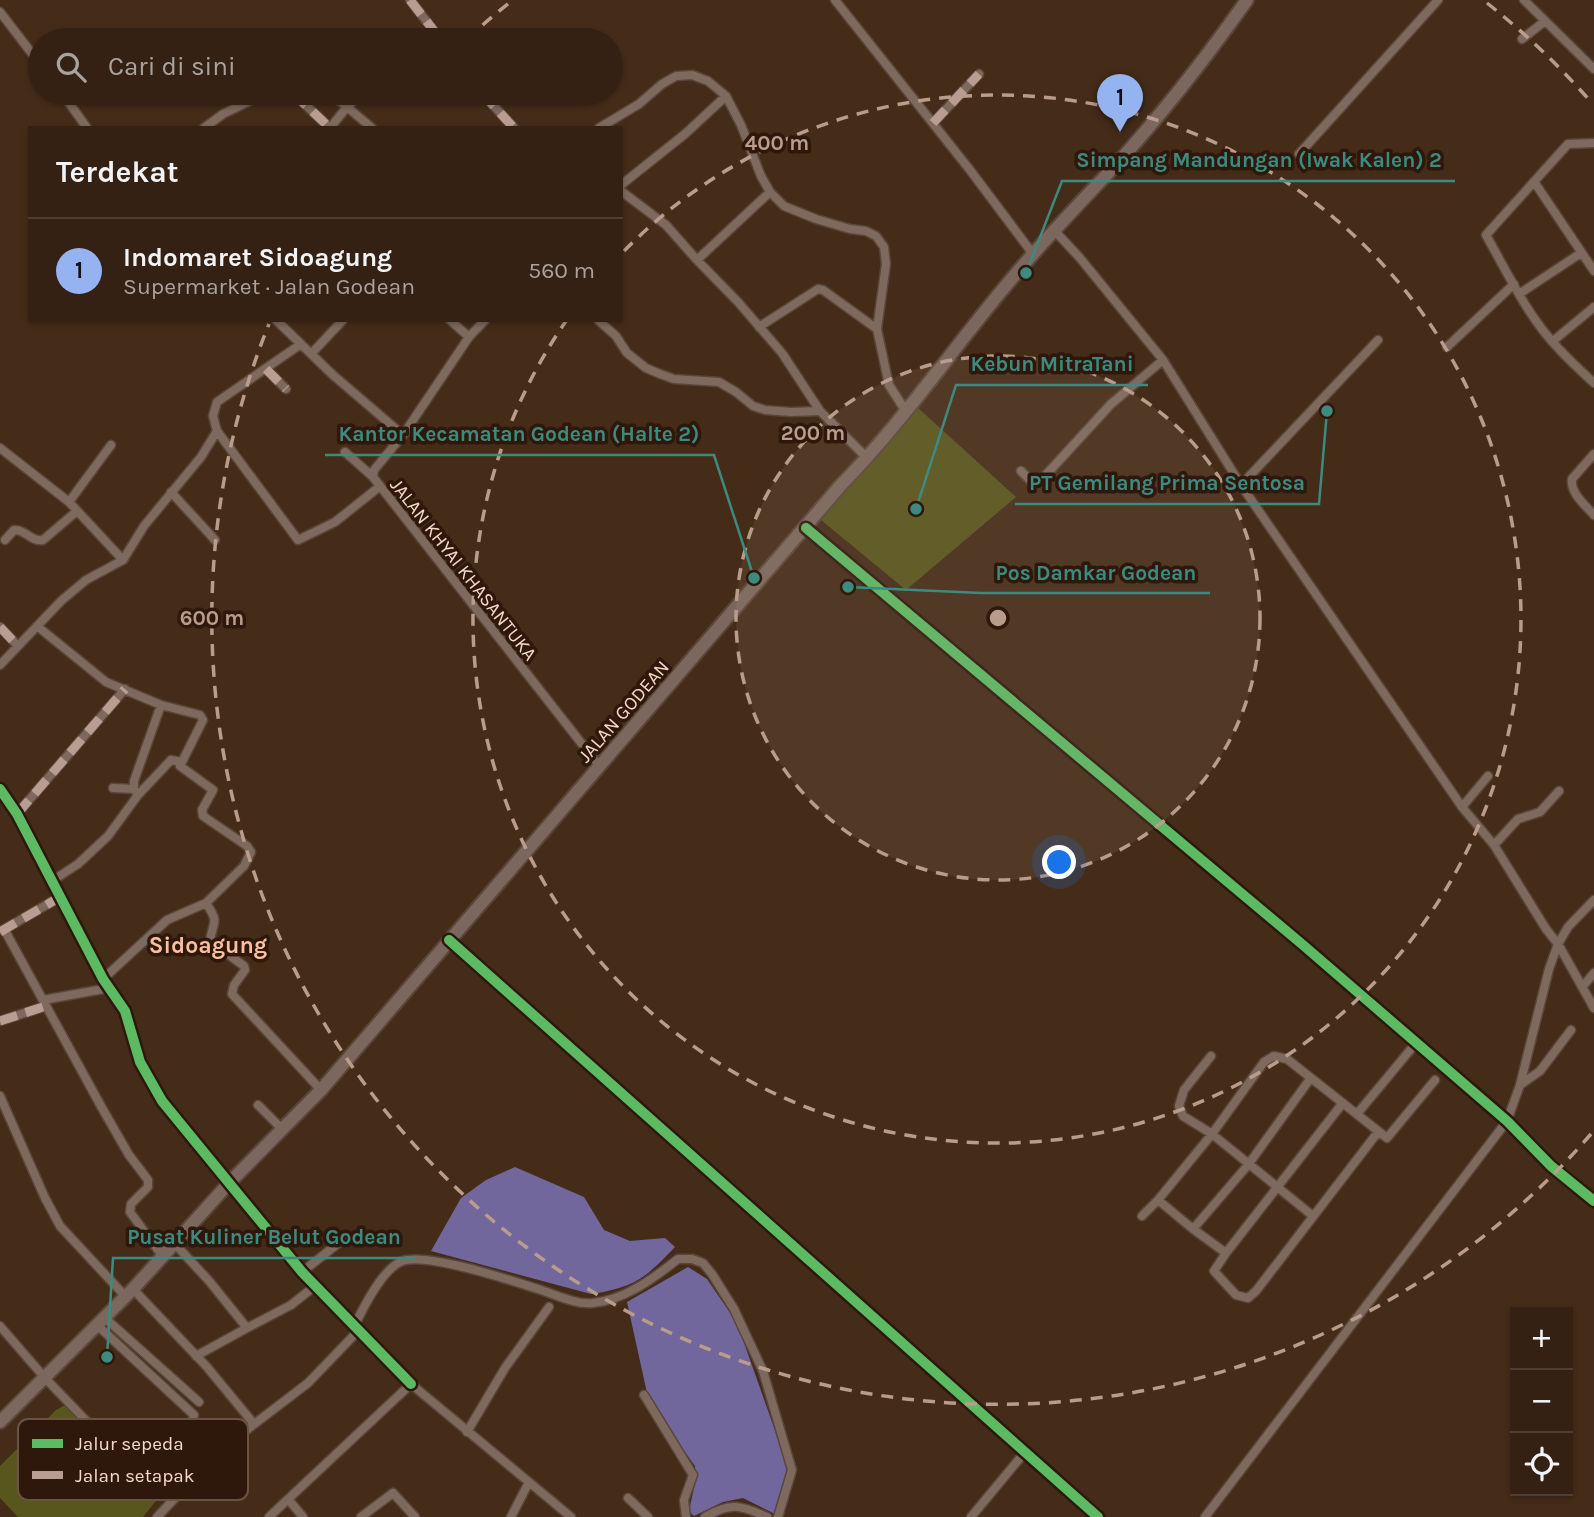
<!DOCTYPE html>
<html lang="id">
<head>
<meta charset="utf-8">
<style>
	:root { --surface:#342113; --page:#3c291c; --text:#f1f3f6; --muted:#a9a3a0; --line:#4e3e33; --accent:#95b2f1 }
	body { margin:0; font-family:Karla,sans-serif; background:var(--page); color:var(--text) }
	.controls { position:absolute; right:21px; bottom:21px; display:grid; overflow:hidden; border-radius:0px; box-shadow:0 2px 5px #0004 }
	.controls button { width:63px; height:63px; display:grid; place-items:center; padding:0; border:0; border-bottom:2px solid var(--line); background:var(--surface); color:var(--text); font:35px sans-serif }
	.you { position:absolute; left:1060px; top:863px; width:24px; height:24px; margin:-18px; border:5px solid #fff; border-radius:50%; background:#1a73e8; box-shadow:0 0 0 10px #1a73e833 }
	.badge { display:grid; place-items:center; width:46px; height:46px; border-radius:50%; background:var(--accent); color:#111; font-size:23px; font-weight:700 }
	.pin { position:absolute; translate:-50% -58px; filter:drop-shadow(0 2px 4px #0008) }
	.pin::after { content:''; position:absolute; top:37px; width:24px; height:21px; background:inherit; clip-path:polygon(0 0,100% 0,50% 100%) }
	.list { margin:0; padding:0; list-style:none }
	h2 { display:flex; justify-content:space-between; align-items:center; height:91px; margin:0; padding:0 28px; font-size:30px }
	h2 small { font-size:23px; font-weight:400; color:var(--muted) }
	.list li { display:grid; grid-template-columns:46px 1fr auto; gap:21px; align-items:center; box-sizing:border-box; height:105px; padding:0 28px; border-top:2px solid var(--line) }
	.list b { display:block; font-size:26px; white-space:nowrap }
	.list p { margin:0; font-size:23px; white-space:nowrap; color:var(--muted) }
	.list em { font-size:23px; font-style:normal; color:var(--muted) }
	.icon { flex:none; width:38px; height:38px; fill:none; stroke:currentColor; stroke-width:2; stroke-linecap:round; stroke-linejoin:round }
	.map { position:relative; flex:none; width:1594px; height:1517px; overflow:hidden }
	.search { position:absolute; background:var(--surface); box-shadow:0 2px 5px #0004; left:28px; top:28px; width:595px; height:77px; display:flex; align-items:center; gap:18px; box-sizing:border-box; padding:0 24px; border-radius:38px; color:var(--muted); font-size:26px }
	.panel { position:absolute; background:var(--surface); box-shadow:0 2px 5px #0004; left:28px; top:126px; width:595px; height:196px; border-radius:0px }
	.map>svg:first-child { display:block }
	.green { fill:#58551d }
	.water { fill:#72679c }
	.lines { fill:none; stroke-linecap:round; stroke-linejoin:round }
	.street-casing { stroke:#5a4639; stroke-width:11 }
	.primary-casing { stroke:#5a4639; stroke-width:16 }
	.street { stroke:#7d695e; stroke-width:8 }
	.primary { stroke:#7c675e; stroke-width:12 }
	.quiet { stroke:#b99d93; stroke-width:9; stroke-dasharray:18 9; stroke-linecap:butt }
	.cycleway-casing { stroke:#2e180c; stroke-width:15 }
	.cycleway { stroke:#5cba63; stroke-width:10 }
	.ring { fill:none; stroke:#b99c8b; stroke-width:3.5; stroke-dasharray:12 9 }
	.labels { text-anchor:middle; stroke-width:7; stroke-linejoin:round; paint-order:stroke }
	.street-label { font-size:19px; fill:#f7d8c8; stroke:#2e180c }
	.quarter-label { font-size:23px; font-weight:bold; fill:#fabf9e; stroke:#2e180c }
	.key { fill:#2e180c; stroke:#6a5244; stroke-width:2 }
	.key-label { font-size:19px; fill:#f7d8c8 }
	.centre { fill:#b99c8b; stroke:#2e180c; stroke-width:3.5 }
	.ring-label { font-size:21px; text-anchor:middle; font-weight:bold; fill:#b99c8b; stroke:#2e180c; stroke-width:7; stroke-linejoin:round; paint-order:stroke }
	.leader { fill:none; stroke:#3d8a80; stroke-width:2.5 }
	.callout-dot { fill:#3d8a80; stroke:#2e180c; stroke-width:2.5 }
	.callout-label { font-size:21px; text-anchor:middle; font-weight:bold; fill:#3d8a80; stroke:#2e180c; stroke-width:7; stroke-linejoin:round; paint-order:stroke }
</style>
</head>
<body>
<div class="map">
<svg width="1594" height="1517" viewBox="0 0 1594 1517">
	<rect width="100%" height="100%" fill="#452c19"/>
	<!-- green -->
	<path class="green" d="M917,407l99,90 -110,93 -85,-70z
		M69,1403l90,94 -16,20h-125l-18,-19v-32l56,-56z"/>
	<!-- water -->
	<path class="water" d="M515,1167l69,30 20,33 26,11 35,-3 10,9c-30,31 -39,40 -84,47l-160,-43 30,-53 25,-18z
		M688,1267l19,12 30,44 52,147 -14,44 -32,-16 -20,4 -29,14 -5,-5 6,-28v-17l-36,-50 -12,-23 -20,-91z"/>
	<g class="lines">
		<!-- street casing -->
		<g class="street-casing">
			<path id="street" d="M410,0l31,40
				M835,0l135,170 63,84
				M1524,0l70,69
				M0,12l40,52
				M1522,39l23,-18
				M62,93l25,35
				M293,93l37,35
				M330,93l17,14 -17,21
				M362,93l-15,14 25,21
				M482,93l32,35
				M933,123l46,-49
				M204,128l19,-14 43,-21
				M599,128l40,-24 23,-20 14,-8 16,-1 16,6 18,15 15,29 20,51 9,16 14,14 32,13 34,10 16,2 10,5 8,11 2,17 -9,65 12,56 16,25
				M1594,143l-26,1 -82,91c22,39 42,82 73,114 11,12 23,23 35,34
				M1299,154l139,-154
				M1535,183l59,88
				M621,185l64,-51 41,-38
				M621,191l45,34 31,35 41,42 44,51 38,58
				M1053,229l27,29 83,102 78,125 137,-145
				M697,260l73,-68
				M1519,294l62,-41
				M276,320l57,55 70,60
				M450,320l19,17
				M485,320l-16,17 -66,98 -29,35 -1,7 227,290
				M598,320l18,16 11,17 19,15 14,6 14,5 45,3 17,10 17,14 12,4 26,2 29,-1 47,47
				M759,327l59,-38 5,1 54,39
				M1553,341l41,-34
				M1447,347l67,-63
				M311,354l32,-34
				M266,369l20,20
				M217,431l81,109 37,-18 44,-35
				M0,448l69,54 54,58
				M345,452l28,25
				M1594,454l-22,25c-2,14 13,26 22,36
				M1021,471l13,13 10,-7 67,-73 52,-44
				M1241,485l221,322 32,38 52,84 12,15 36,64
				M171,492l44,48
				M69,502l42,-57
				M806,528l497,417 204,176 44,45 43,35
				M5,540l9,-10c12,-1 16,12 29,10l34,-29
				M37,626l69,56 55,23 39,10 3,5 -23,46 33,24 -11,20 1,6 44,30 4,6 -7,14 -38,37 -39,17 -64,59
				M0,627l18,19
				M0,665l61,-64 25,-21 37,-20 21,-34 57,-69 16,-26 -4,-15 4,-14 84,-58
				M113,788l21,1
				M0,789l17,25 86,165 22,32 15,51 22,39 140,171 109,112
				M138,795l33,-35 10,2
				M1462,807l26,-31
				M17,814l108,-125
				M1494,845l24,-26 22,-7 19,-21
				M52,881l26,-17 30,-28 30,-41 -4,-6v-8l27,-76
				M206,903c14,21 7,17 4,38l34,25 1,4 -11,15 -2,9 89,96
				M4,929l98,179 27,47 19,25v7l-17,17 -1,8 33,45
				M3,930l57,-33
				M449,940l649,577
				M1583,986l11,-13
				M43,1000l66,-12
				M0,1021l46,-15
				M1211,1056l-27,34 -5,16 4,10 29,18 101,82
				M1520,1085l20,-14 31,-41
				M0,1096l45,102 15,28 66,71
				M1342,1104l-116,149 -12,18 22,24 12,3 8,-7 122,-159
				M258,1105l24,24
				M1357,1114l59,-71
				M1142,1216l16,-16
				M1193,1229l-35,-29 54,-66 52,-72 10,-6 13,3 100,79 48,-58
				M175,1244l35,38 37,46 44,-23 24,-19
				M1226,1253l-33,-24 55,-64 62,-86
				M302,1272l43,-34
				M133,1289l74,78 47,57
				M105,1318l94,84
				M97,1325l97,90 -2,7 -28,35
				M0,1326l45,52 105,109
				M354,1327c9,-19 28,-56 46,-65 22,-12 116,20 141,28 15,5 36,15 52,13 32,-3 61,-25 85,-44h14l11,4 9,11 22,35 29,62 29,99 -14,47
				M196,1356l51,-28
				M644,1395l49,80 -9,25 2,17
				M467,1432l38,-64 44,-61
				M628,1498l20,19
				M288,1499l15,18
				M157,1517l66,-69 85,-65 50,-52
				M269,1517l142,-133 160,133
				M361,1517l32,-24 22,24
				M511,1517l17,-33
				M705,1517c26,-15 36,-12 62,0
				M971,1517l54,-65
				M1205,1517l302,-396 13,-36 29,-116 9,-25 10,-17 26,-27"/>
		</g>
		<!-- primary casing -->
		<g class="primary-casing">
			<path id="primary" d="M0,1422l133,-133 97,-107 91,-92 520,-605c63,-64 114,-140 173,-209 31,-37 64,-71 97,-106 49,-53 94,-111 136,-170"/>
		</g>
		<!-- street -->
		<use href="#street" class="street"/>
		<!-- primary -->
		<use href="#primary" class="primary"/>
		<!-- quiet -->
		<path class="quiet" d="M410,0l31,40
			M293,93l37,35
			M482,93l32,35
			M933,123l46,-49
			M266,369l20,20
			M0,627l18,19
			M17,814l108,-125
			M0,932l60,-35
			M0,1021l46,-15"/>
		<!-- cycleway casing -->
		<g class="cycleway-casing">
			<path id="cycleway" d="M806,528l497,417 204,176 44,45 43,35
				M0,789l17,25 86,165 22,32 15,51 22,39 140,171 109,112
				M449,940l649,577"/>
		</g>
		<!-- cycleway -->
		<use href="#cycleway" class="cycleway"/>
	</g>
	<!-- distance rings -->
	<circle cx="998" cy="618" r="262" fill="#b99c8b" fill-opacity=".12"/>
	<g class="ring">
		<circle cx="998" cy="618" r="262"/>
		<path d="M624 251A524 524 0 1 1 566 321"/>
		<path d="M1591 1134A786 786 0 0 1 269 324M467 39A786 786 0 0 1 509 3M1487 3A786 786 0 0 1 1591 102"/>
	</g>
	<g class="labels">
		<!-- street labels -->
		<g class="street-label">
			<text transform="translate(464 569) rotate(52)" y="7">JALAN KHYAI KHASANTUKA</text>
			<text transform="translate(623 711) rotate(-49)" y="7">JALAN GODEAN</text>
		</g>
		<!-- quarter labels -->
		<g class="quarter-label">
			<text x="208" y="953">Sidoagung</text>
		</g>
	</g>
	<!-- legend -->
	<rect x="18" y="1419" width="230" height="81" rx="10" class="key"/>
	<rect x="32" y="1439" width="31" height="9" fill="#5cba63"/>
	<rect x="32" y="1471" width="31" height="8" fill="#b99d93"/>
	<g class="key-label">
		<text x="75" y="1450">Jalur sepeda</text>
		<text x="75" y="1482">Jalan setapak</text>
	</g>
	<circle cx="998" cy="618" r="10" class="centre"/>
	<g class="ring-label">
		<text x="777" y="150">400 m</text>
		<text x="813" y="440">200 m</text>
		<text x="212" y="625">600 m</text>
	</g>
	<!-- callouts -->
	<path class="leader" d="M1026 273L1062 181H1455M916 509L956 385H1148M754 578L714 455H325M1327 411L1319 504H1015M848 587L981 593H1210M107 1357L113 1258H415"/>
	<g class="callout-dot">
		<circle cx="1026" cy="273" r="7"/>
		<circle cx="916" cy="509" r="7"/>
		<circle cx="754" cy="578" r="7"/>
		<circle cx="1327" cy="411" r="7"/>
		<circle cx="848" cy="587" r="7"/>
		<circle cx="107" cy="1357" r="7"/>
	</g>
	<g class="callout-label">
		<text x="1259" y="167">Simpang Mandungan (Iwak Kalen) 2</text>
		<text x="1052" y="371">Kebun MitraTani</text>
		<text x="519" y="441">Kantor Kecamatan Godean (Halte 2)</text>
		<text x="1167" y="490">PT Gemilang Prima Sentosa</text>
		<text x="1096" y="580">Pos Damkar Godean</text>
		<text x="264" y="1244">Pusat Kuliner Belut Godean</text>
	</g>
</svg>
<div class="controls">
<button>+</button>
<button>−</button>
<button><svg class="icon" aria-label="locate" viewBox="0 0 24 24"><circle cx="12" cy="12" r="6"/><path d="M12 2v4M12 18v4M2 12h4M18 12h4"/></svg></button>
</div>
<div class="you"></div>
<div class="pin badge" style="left:1120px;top:132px">1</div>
<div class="search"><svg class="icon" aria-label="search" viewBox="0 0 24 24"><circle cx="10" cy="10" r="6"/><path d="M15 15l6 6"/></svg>Cari di sini</div>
<section class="panel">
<h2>Terdekat<small></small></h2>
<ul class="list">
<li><span class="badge">1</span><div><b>Indomaret Sidoagung</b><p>Supermarket · Jalan Godean</p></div><em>560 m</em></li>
</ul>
</section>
</div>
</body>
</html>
